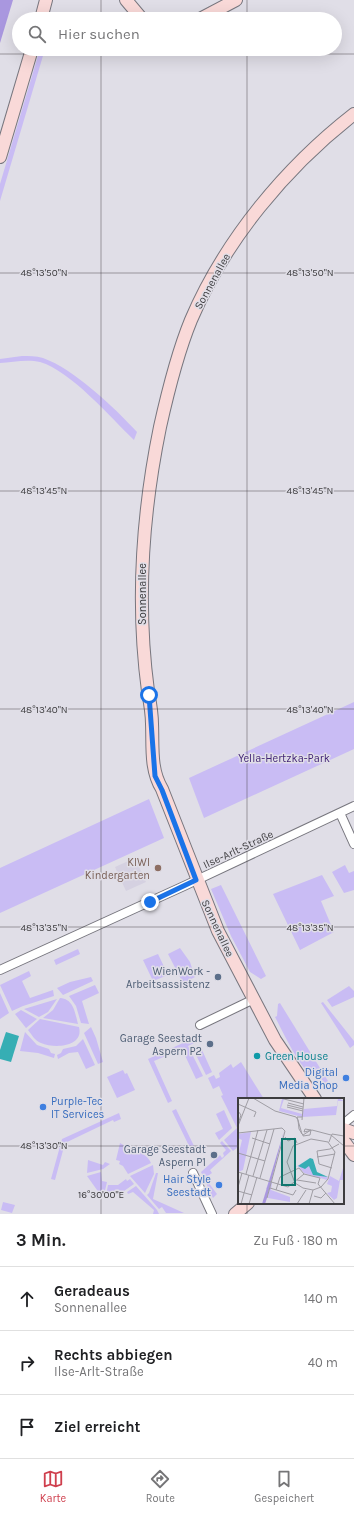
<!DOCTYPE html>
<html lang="de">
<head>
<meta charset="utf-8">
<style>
	:root { --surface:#fff; --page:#f6f6f6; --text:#202124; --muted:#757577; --line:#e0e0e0; --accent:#cf3f4d }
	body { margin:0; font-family:Karla,sans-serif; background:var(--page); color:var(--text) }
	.stop { position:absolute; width:12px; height:12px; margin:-9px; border:3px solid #1a73e8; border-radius:50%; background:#fff }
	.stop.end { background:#1a73e8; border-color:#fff; box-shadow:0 1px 4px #0008 }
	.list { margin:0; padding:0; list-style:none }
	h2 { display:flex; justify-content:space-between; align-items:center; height:52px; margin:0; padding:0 16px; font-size:17px }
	h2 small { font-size:13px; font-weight:400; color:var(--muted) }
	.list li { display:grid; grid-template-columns:26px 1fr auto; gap:12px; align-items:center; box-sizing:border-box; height:64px; padding:0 16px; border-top:1px solid var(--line) }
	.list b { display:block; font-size:15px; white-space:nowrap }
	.list p { margin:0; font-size:13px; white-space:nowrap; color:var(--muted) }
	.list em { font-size:13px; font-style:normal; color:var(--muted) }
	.icon { flex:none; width:22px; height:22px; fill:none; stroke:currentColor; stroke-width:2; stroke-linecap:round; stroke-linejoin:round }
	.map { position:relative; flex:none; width:354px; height:1214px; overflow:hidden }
	.search { position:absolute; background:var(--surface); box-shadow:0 4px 16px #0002; left:12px; right:12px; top:12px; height:44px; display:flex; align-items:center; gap:10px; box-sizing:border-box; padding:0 14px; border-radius:22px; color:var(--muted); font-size:15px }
	.sheet { height:244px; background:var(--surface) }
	nav { display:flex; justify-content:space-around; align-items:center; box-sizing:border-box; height:56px; border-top:1px solid var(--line); background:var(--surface); font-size:11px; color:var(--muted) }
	nav a { display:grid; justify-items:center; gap:2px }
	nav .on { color:var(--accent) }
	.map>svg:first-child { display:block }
	.built { fill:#d5d1e1 }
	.green { fill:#c9bcf4 }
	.forest { fill:#a997df }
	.water { fill:#36aeb4 }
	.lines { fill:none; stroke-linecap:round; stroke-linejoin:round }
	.street-casing { stroke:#77767e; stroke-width:10 }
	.secondary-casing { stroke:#77767e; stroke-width:14 }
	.street { stroke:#fff; stroke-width:8 }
	.secondary { stroke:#f9d9d8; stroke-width:12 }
	.route { stroke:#1a73e8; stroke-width:5 }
	.ticks { fill:none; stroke:#3d3c3f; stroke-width:1; stroke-opacity:0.45 }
	.education-dot { fill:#8d6e63; stroke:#e0dee7; stroke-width:1.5 }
	.service-dot { fill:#5c6f8a; stroke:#e0dee7; stroke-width:1.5 }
	.culture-dot { fill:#0f9aa8; stroke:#e0dee7; stroke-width:1.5 }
	.shop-dot { fill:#3f7fe0; stroke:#e0dee7; stroke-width:1.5 }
	.labels { text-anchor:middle; stroke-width:3; stroke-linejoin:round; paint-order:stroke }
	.street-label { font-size:11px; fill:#3d3c3f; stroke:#e0dee7 }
	.park-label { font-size:11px; fill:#422476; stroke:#e0dee7 }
	.education-label { font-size:11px; fill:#785e54; stroke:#e0dee7; text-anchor:end }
	.service-label { font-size:11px; fill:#4e5e75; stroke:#e0dee7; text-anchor:end }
	.culture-label { font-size:11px; fill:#0d838f; stroke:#e0dee7; text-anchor:start }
	.shop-label { font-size:11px; fill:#366cbe; stroke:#e0dee7; text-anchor:end }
	.inset-road { fill:none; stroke:#9f9da4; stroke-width:1 }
	.view { fill:#0f766e; fill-opacity:0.15; stroke:#0f766e; stroke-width:2 }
	.inset-edge { fill:none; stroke:#3d3c3f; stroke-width:2 }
	.ticks-label { font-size:10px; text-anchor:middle; fill:#3d3c3f; stroke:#e0dee7; stroke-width:3; stroke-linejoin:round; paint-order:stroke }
</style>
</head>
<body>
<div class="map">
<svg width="354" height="1214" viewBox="0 0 354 1214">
	<rect width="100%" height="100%" fill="#e0dee7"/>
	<!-- built -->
	<path class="built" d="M135,858l11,24 -20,9 -11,-24z"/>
	<!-- green -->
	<path class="green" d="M40,49h5l-45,152v-17z
		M22,356c7,0 14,0 21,2 31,11 72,50 94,74l-3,8c-23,-22 -63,-69 -94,-78 -12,-3 -28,0 -40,1v-4z
		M354,702v47l-150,69 -15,-40z
		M149,799l15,39 -164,75v-45z
		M345,865l4,8 5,-2v19l-10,3 -12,-21z
		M322,875l12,21 -13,5 13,31 -34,18 -27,-56z
		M221,885l45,91 -5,3 -11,-7 -19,-36 -20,-47z
		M180,948l10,14 5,15 -12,6 -15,-29z
		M78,949l2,5 -24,11 -2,-5z
		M158,954l10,21 -15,6 -10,-21z
		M29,971l2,5 -9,5 8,17 23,-8 1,6 -31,10 -11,5 -12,-26z
		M91,977l2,4 -30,14 -6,-7 13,-6z
		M95,985l4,8 -17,8 7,23 -8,-1 -5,-17 -7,-10z
		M349,986l5,5v6l-22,10 -5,-7z
		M0,993l9,20 -9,6z
		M60,998c14,1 15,15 18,26l-35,-6 10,-8z
		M57,999l-9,13 -9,5 -15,-8z
		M323,1002l31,39v4l-4,3 -29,-45z
		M280,1003l48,78 -3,2c-5,-8 -15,-7 -20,-14 -12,-15 -21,-35 -30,-52l2,-1 1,-12z
		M21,1010l16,9 -11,9 -11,-14z
		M40,1019l39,8c5,20 -24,22 -38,16 -6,-2 -9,-8 -13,-13z
		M91,1027l5,11 7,24 -5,2 -14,-31z
		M25,1032l12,13 12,4 2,4 4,1 -1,4 -16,-5 -18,-2z
		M196,1037l2,4 -10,5 15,30 -7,3 -14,-30 -28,12 18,40 -4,2 -20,-44z
		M83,1039l12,26 -9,4 -8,-17 -9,1 -11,6 -1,-4 4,-2 2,-4 13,-3z
		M202,1050l10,22 -6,3 -11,-22z
		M241,1062l23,37h-25v47l-6,5 -9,-11 13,-12 -16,-32 2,-1 -4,-9 -6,3 -5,-11 6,-3 2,4 4,-2 -1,-4 12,-9 2,4z
		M123,1070l2,4 2,-1 8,17 -18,8 -8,-17 15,-7 -15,7 -2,-4z
		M176,1109l18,37 -4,2 -18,-37z
		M224,1110l8,18 -13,12 -4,-7 8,-4 -7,-15z
		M119,1113l2,6 -7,3 -1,-2 -48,23 -10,37 -4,-1 11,-40z
		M222,1141l9,10 -21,19 2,3 -7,5 12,16 -4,4 -12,-26 19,-17 2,3 2,-2 -1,-3 3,-3 -6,-7z
		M120,1143c11,7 26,8 31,20l-23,11 -5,-8 -4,-2 1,-3 -4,-1z
		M88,1160l15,5 2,-3 5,2 -7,5 -16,4z
		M153,1165l1,9 -9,19 -15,-17z
		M101,1172l1,9 5,1 -3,13 -7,-5 -10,-14z
		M156,1173h2l-5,26 31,14h-18l-4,-6 -3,2 -12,-14 2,-2z
		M126,1179l1,2 3,-2 4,5 -10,7 -18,4 2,-10h10z
		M136,1186l21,24 2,4h-6l1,-4 -21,-18 -5,2 -1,-2z
		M3,1202l12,3 -3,8 -11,-3z"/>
	<!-- forest -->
	<path class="forest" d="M0,0h13l-13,43z"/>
	<!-- water -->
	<path class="water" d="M6,1032l13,4 -8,26 -11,-3v-9z"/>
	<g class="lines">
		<!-- street casing -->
		<g class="street-casing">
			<path id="street" d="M340,813l14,31
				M0,970l184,-84 170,-80
				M200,1025l52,-25
				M343,1124l11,-9
				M193,1173l19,41"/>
		</g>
		<!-- secondary casing -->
		<g class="secondary-casing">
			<path id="secondary" d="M126,0l16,19
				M41,19l5,-19
				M200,19l36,-19
				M0,157l32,-108
				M315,1099l-40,-59 -57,-109 -56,-142c-12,-20 -9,-42 -10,-65 0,-11 -2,-22 -4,-33 -12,-89 -6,-176 12,-264 8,-36 17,-73 31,-107 34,-80 95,-153 163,-206
				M343,1129l11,4
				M343,1140l11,15
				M235,1214l13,-11"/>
		</g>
		<!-- street -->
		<use href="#street" class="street"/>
		<!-- secondary -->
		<use href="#secondary" class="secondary"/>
	</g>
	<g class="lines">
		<!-- route -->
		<path class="route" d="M149,695l6,81 7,14 34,90 -46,22"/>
	</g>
	<!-- ticks -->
	<path class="ticks" d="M101,0v19M247,0v19M101,49v1165M247,49v1050M0,54h354M0,273h354M0,491h354M0,709h354M0,927h354M0,1146h239M343,1146h11M247,1203v11"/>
	<!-- markers -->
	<circle class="education-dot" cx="158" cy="868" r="4"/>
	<g class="service-dot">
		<circle cx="218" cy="977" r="4"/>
		<circle cx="210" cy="1044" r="4"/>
		<circle cx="214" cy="1155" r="4"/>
	</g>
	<circle class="culture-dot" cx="257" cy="1056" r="4"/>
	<g class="shop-dot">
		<circle cx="346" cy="1078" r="4"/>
		<circle cx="43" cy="1107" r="4"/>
		<circle cx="219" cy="1185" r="4"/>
	</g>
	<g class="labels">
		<!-- street labels -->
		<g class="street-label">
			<text transform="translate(212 281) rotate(-61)" y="4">Sonnenallee</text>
			<text transform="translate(142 594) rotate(-90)" y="4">Sonnenallee</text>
			<text transform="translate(238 849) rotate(-25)" y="4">Ilse-Arlt-Straße</text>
			<text transform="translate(218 928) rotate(65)" y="4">Sonnenallee</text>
		</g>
		<!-- park labels -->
		<g class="park-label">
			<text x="284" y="762">Yella-Hertzka-Park</text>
		</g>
		<!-- education labels -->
		<g class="education-label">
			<text x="150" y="866">KIWI<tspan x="150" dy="13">Kindergarten</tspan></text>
		</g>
		<!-- service labels -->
		<g class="service-label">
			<text x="210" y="975">WienWork -<tspan x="210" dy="13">Arbeitsassistenz</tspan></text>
			<text x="202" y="1042">Garage Seestadt<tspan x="202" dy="13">Aspern P2</tspan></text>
			<text x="206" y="1153">Garage Seestadt<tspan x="206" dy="13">Aspern P1</tspan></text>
		</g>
		<!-- culture labels -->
		<g class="culture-label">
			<text x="265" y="1060">Green House</text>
		</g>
		<!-- shop labels -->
		<g class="shop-label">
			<text x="338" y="1076">Digital<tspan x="338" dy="13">Media Shop</tspan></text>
			<text x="51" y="1105" text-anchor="start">Purple-Tec<tspan x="51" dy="13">IT Services</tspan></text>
			<text x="211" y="1183">Hair Style<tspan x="211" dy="13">Seestadt</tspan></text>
		</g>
	</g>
	<!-- overview -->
	<g transform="translate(238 1098)">
		<rect width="106" height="106" fill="#e0dee7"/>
		<path d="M100,0l6,3h-6l-2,14 -34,2 -23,-6 3,-12h2l-3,9 21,6 2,-5 33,-3zM13,34l-8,38 -5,2v-16l4,-16 -4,-2v-4zM68,63l-7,5h10l7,8 12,3 -1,3 -23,-7 -6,-7 -8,4zM106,67v15h-4l-3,18 -3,2 -7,-7 4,-1 1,-6 -5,-2 3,-8 9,5zM31,83l3,2 -1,7 19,7v5l-22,-4 1,-8 -3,-1z" fill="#c9bcf4"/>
		<path d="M46,33l-17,67 -2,6h-3z" fill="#a997df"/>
		<path d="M72,60l3,1 4,13 11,5 -15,-2 -4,-9 -4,3 -7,-3z" fill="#36aeb4"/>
		<path class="inset-road" d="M15,0l22,13 21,6 2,3 1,9 3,5 1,1v1l7,-1 1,-5 -8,5M42,0l24,6M50,5l15,4M0,6l18,8 -2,5M49,7l16,4M49,9l16,4M0,13l3,4 -3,9M64,19h-5l5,17M64,22l2,-22M0,28l11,-28M73,32l-6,-1 -1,3 8,-2 19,5 13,11M0,35l44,-5 3,3 -18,67M47,39l3,4 7,-3 2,5M14,40l18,6M73,41l17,3 7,10 -7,27 -7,8 -8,3 -10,-2 -8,-5 -8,-21 6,-16zM91,44l3,-8 12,2M0,55l27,8M79,59l18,-3M94,70l-13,-4 -2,-13 13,-2 9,-5M0,74l50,15M8,76l12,-44M15,78l14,-46M22,80l14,-49M82,80l-2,6 17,20M59,82l19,3M0,89l4,-14M50,89l16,-13M32,90l23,7 3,-5M38,92l4,-13 19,-9 5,6 16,4M0,93l14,4M76,98l7,2 5,-5M3,106l8,-29M11,106l8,-27M59,106l9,-14M71,106l4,-14"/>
		<path class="view" d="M44,41h13v46h-13z"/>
		<rect width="106" height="106" class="inset-edge"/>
	</g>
	<g class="ticks-label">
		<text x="44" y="276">48°13'50"N</text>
		<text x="310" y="276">48°13'50"N</text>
		<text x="44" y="494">48°13'45"N</text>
		<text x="310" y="494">48°13'45"N</text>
		<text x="44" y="713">48°13'40"N</text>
		<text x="310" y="713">48°13'40"N</text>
		<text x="44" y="931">48°13'35"N</text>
		<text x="310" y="931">48°13'35"N</text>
		<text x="44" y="1149">48°13'30"N</text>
		<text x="101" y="1198">16°30'00"E</text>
	</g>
</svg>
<div class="stop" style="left:149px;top:695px"></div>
<div class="stop end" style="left:150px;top:902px"></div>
<div class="search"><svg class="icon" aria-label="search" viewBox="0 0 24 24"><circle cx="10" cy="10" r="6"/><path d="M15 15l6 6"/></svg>Hier suchen</div>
</div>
<section class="sheet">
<h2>3 Min.<small>Zu Fuß · 180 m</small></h2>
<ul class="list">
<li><svg class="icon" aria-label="ahead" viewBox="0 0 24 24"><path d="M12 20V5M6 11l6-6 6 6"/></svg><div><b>Geradeaus</b><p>Sonnenallee</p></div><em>140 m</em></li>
<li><svg class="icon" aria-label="right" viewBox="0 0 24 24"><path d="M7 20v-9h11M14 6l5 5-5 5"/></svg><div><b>Rechts abbiegen</b><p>Ilse-Arlt-Straße</p></div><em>40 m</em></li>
<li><svg class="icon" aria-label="arrive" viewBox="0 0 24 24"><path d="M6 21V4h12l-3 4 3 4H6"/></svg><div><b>Ziel erreicht</b></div></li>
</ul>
</section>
<nav>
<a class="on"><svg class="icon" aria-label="map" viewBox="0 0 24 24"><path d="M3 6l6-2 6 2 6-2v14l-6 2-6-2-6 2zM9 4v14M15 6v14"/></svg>Karte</a>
<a><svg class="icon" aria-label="directions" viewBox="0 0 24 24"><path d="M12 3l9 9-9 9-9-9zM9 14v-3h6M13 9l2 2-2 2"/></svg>Route</a>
<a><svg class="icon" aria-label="saved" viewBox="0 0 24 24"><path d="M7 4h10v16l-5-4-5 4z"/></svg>Gespeichert</a>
</nav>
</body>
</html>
